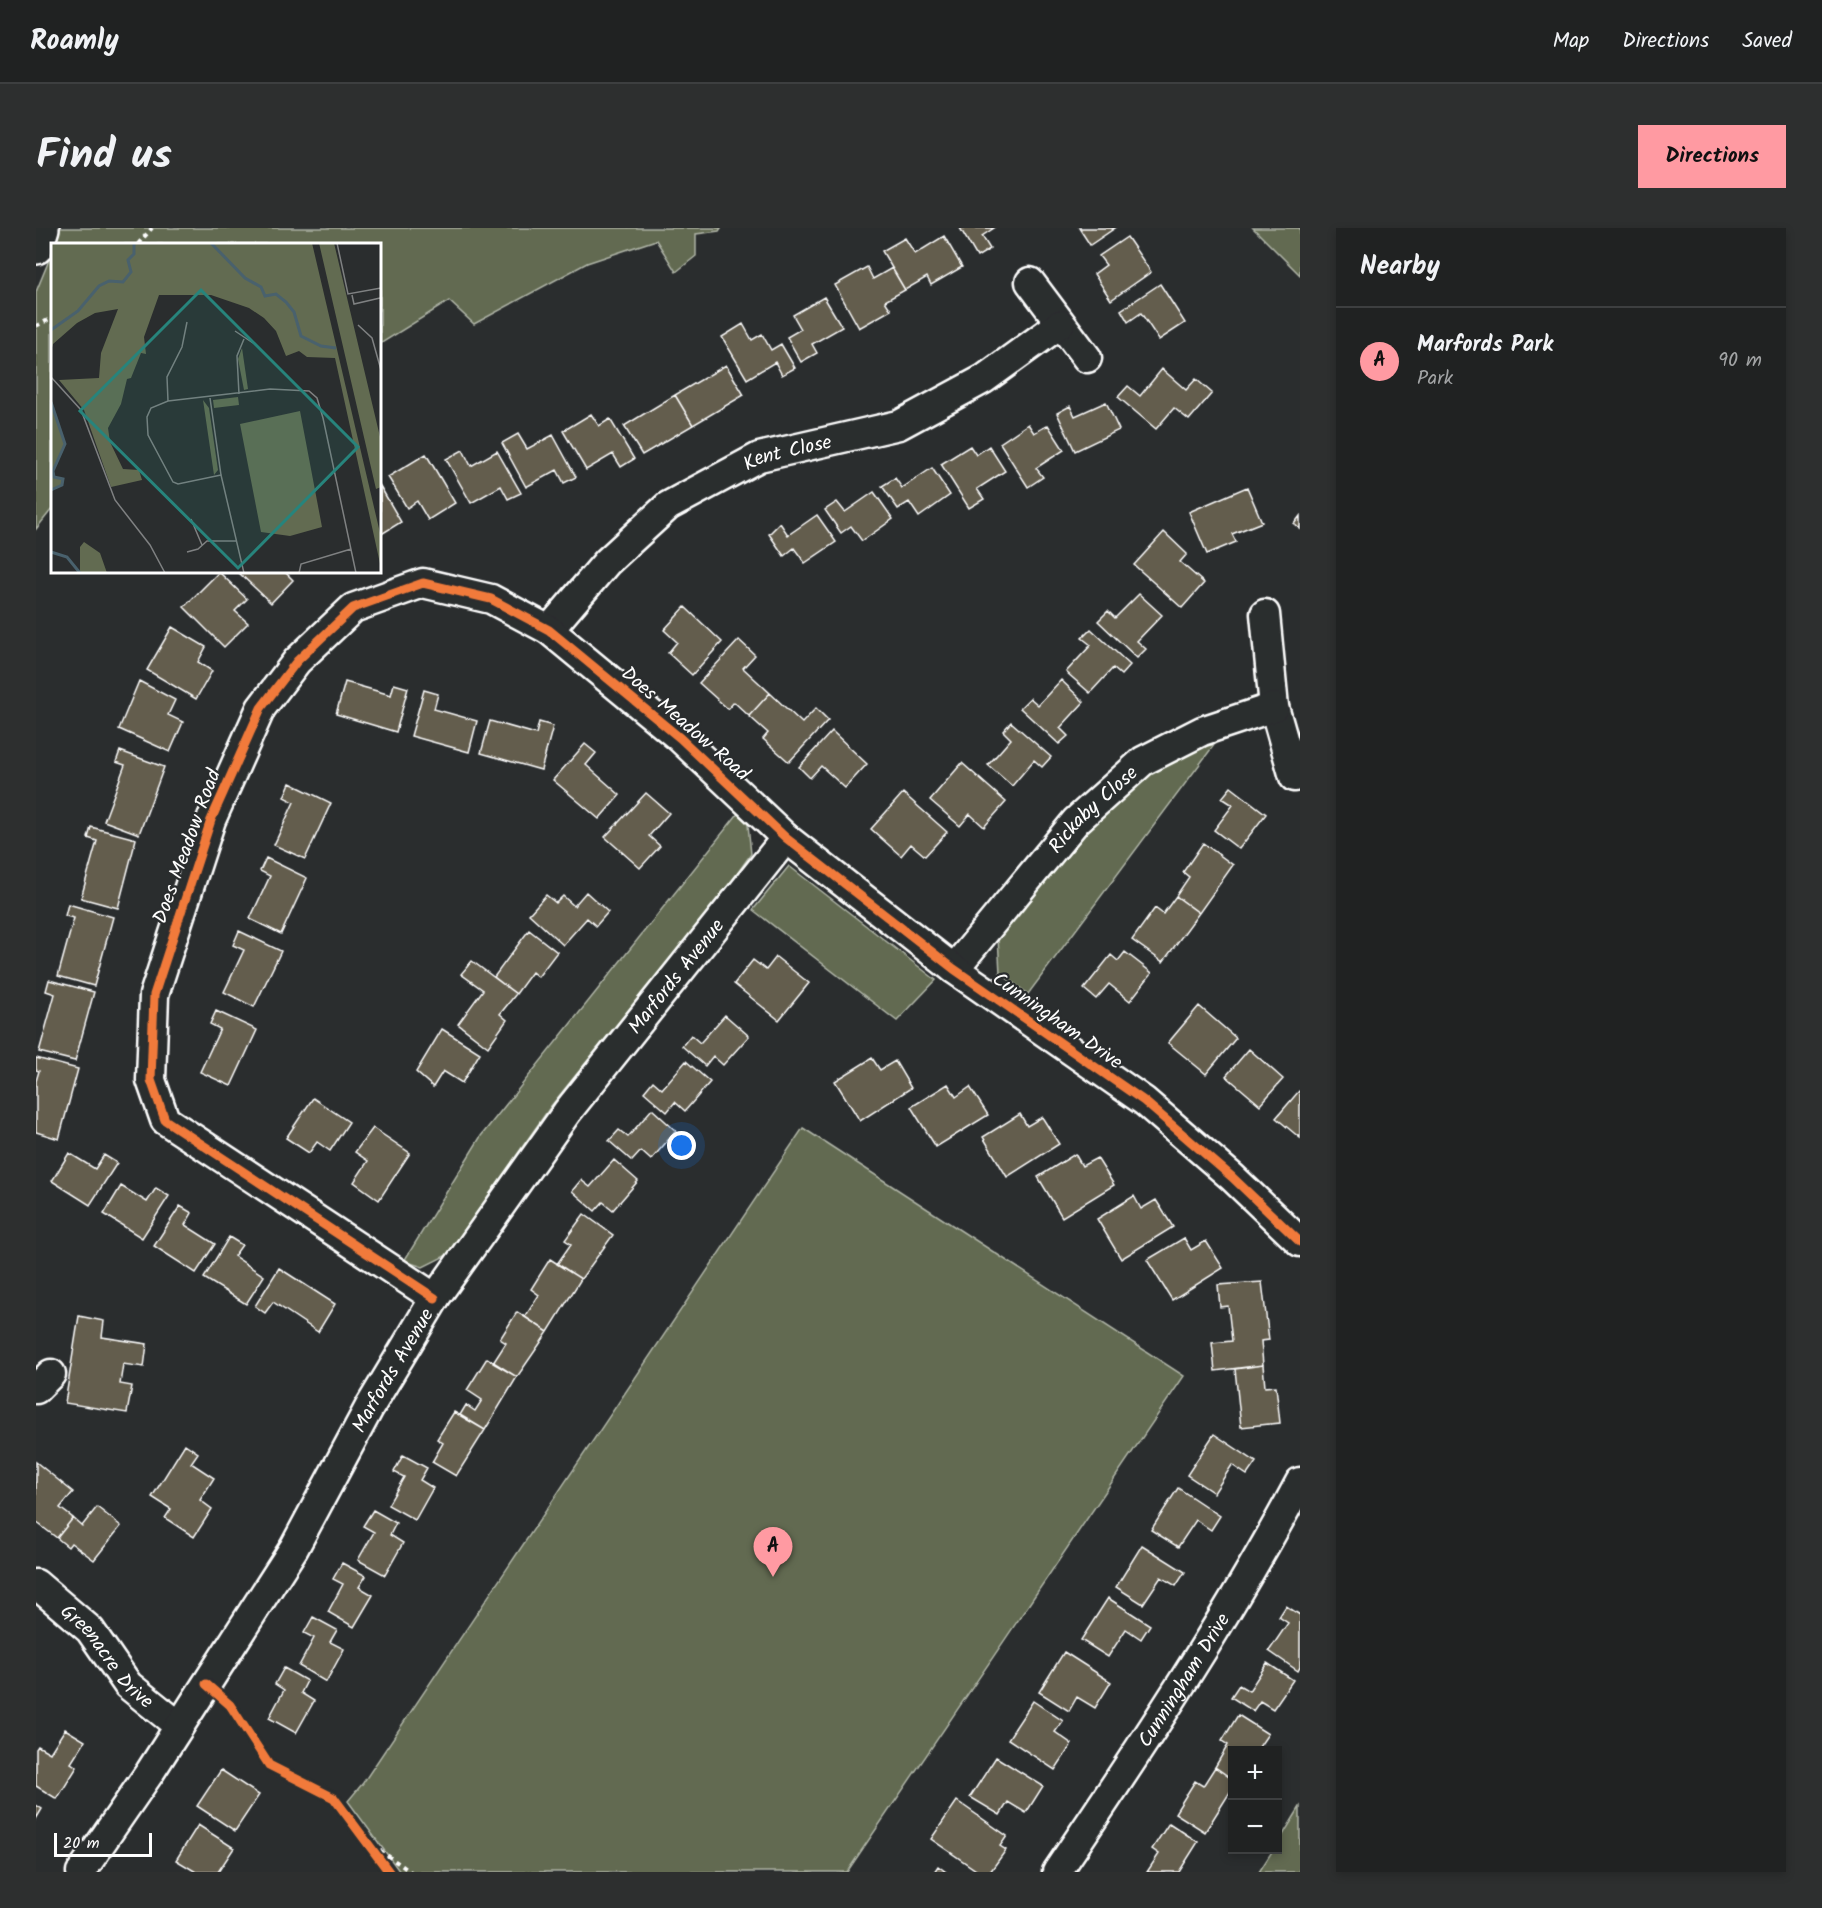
<!DOCTYPE html>
<html lang="en">
<head>
<meta charset="utf-8">
<style>
	:root { --surface:#202222; --page:#2d2f2f; --text:#f1f3f6; --muted:#a2a4a5; --line:#3d3f40; --accent:#ff9aa2 }
	body { margin:0; font-family:Kalam,sans-serif; background:var(--page); color:var(--text) }
	.controls { position:absolute; right:18px; bottom:18px; display:grid; overflow:hidden; border-radius:0px; box-shadow:0 3px 9px #0003 }
	.controls button { width:54px; height:54px; display:grid; place-items:center; padding:0; border:0; border-bottom:2px solid var(--line); background:var(--surface); color:var(--text); font:30px sans-serif }
	.scale { position:absolute; left:18px; bottom:15px; width:98px; box-sizing:border-box; padding-left:6px; border:3px solid #fff; border-top:0; font-size:16px; line-height:21px; white-space:nowrap; color:#fff; -webkit-text-stroke:4px #2a2d2e; paint-order:stroke }
	.you { position:absolute; left:646px; top:918px; width:21px; height:21px; margin:-15px; border:4px solid #fff; border-radius:50%; background:#1a73e8; box-shadow:0 0 0 9px #1a73e833 }
	.badge { display:grid; place-items:center; width:39px; height:39px; border-radius:50%; background:var(--accent); color:#111; font-size:20px; font-weight:700 }
	.pin { position:absolute; translate:-50% -50px; filter:drop-shadow(0 2px 3px #0008) }
	.pin::after { content:''; position:absolute; top:32px; width:21px; height:18px; background:inherit; clip-path:polygon(0 0,100% 0,50% 100%) }
	.list { margin:0; padding:0; list-style:none }
	h2 { display:flex; justify-content:space-between; align-items:center; height:78px; margin:0; padding:0 24px; font-size:26px }
	h2 small { font-size:20px; font-weight:400; color:var(--muted) }
	.list li { display:grid; grid-template-columns:39px 1fr auto; gap:18px; align-items:center; box-sizing:border-box; height:108px; padding:0 24px; border-top:2px solid var(--line) }
	.list b { display:block; font-size:22px; white-space:nowrap }
	.list p { margin:0; font-size:20px; white-space:nowrap; color:var(--muted) }
	.list em { font-size:20px; font-style:normal; color:var(--muted) }
	.map { position:relative; flex:none; width:1264px; height:1644px; overflow:hidden; border-radius:0px }
	header { display:flex; align-items:center; gap:36px; box-sizing:border-box; height:84px; padding:0 30px; background:var(--surface); border-bottom:2px solid var(--line) }
	header strong { font-size:28px }
	nav { display:flex; gap:33px; margin-inline-start:auto; font-size:21px }
	.intro { display:flex; align-items:center; justify-content:space-between; box-sizing:border-box; height:144px; padding:0 36px }
	h1 { margin:0; font-size:42px }
	.button { padding:15px 27px; border-radius:0px; background:var(--accent); color:#111; font-size:21px; font-weight:700 }
	main { display:flex; gap:36px; padding:0 36px }
	aside { flex:1; background:var(--surface); border-radius:0px; box-shadow:0 3px 9px #0003 }
	.map>svg:first-child { display:block }
	.green { fill:#626b51; stroke:#b0b5a8; stroke-width:1.5 }
	.building { fill:#645d4d; stroke:#fff; stroke-width:1.5 }
	.lines { fill:none; stroke-linecap:round; stroke-linejoin:round }
	.minor-casing { stroke:#fff; stroke-width:33 }
	.tertiary-casing { stroke:#fff; stroke-width:38 }
	.path { stroke:#fff; stroke-width:4; stroke-dasharray:4.5 4.5; stroke-linecap:butt }
	.minor { stroke:#2a2d2e; stroke-width:28 }
	.tertiary { stroke:#2a2d2e; stroke-width:33 }
	.cycleway-casing { stroke:#2a2d2e; stroke-width:13 }
	.cycleway { stroke:#f17a3a; stroke-width:9 }
	.labels { text-anchor:middle; stroke-width:4.5; stroke-linejoin:round; paint-order:stroke }
	.street-label { font-size:20px; fill:#fff; stroke:#2a2d2e }
	.inset-river { fill:none; stroke:#49616d; stroke-width:3 }
	.inset-road { fill:none; stroke:#7f8182; stroke-width:1.5 }
	.view { fill:#27847c; fill-opacity:0.15; stroke:#27847c; stroke-width:3 }
	.inset-edge { fill:none; stroke:#fff; stroke-width:3 }
</style>
</head>
<body>
<header>
<strong>Roamly</strong>
<nav><a>Map</a><a>Directions</a><a>Saved</a></nav>
</header>
<div class="intro"><h1>Find us</h1><a class="button">Directions</a></div>
<main>
<div class="map">
<svg width="1264" height="1644" viewBox="0 0 1264 1644">
	<rect width="100%" height="100%" fill="#2a2d2e"/>
	<filter id="ink" filterUnits="userSpaceOnUse"><feTurbulence type="fractalNoise" baseFrequency=".0167" numOctaves="2"/><feDisplacementMap in="SourceGraphic" scale="12" xChannelSelector="R" yChannelSelector="G"/><feConvolveMatrix kernelMatrix="1 2 1 2 8 2 1 2 1" color-interpolation-filters="sRGB"/></filter>
	<g filter="url(#ink)">
		<!-- green -->
		<path class="green" d="M24,0h661l-2,3 -23,3v22l-20,16 -20,-32 -69,23 -113,61 -25,-23 -69,43v-100h-324z
			M1217,0h47v47z
			M16,25v256l-16,20v-237z
			M1178,517l-186,249 -28,-21 -2,-36 60,-80 74,-76 57,-33z
			M704,583l8,14 3,29 -22,31 -178,221 -104,149 -24,12 -19,-6 77,-125z
			M753,638l147,114 -39,41 -144,-111z
			M767,900l381,248 -337,496h-447l-52,-71 15,-18z
			M1264,1579v65h-41l14,-22h5v-7z"/>
		<!-- building -->
		<path class="building" d="M924,0h34l-12,8 8,13 -13,8z
			M1043,0h36l-25,17z
			M908,8l18,31 -31,18 -4,-8 -22,13 -23,-39 23,-13 10,16z
			M1091,9l24,35 -40,28 -17,-26 12,-9 -7,-9z
			M831,39l6,12 19,-11 13,22 -20,11 6,9 -32,18 -24,-43z
			M1124,56l25,39 -26,17 -18,-27 -13,9 -7,-12z
			M788,69l18,30 -30,17 5,9 -16,9 -14,-25 14,-8 -8,-14z
			M707,96l9,16 10,-6 9,16 10,-6 14,24 -13,7 -7,-13 -28,17 -25,-42z
			M690,137l18,30 -51,30 -18,-30z
			M1126,141l24,21 10,-11 16,14 -23,27 -15,-12 -18,21 -38,-32 10,-11 12,10z
			M639,167l18,30 -51,30 -18,-29z
			M1070,174l13,28 -44,21 -18,-38 13,-7 5,10z
			M555,186l8,12 11,-7 24,40 -13,8 -8,-13 -27,16 -23,-39z
			M992,196l6,9 14,-8 16,25 -28,18 7,9 -15,10 -28,-44z
			M482,206l9,15 26,-14 23,42 -12,6 -7,-13 -31,17 -24,-44z
			M934,218l6,9 13,-9 16,25 -28,18 7,10 -15,9 -28,-44z
			M427,222l8,16 26,-15 24,42 -13,6 -7,-13 -30,17 -25,-44z
			M390,226l29,49 -27,17 -11,-19 -10,7 -19,-31z
			M896,240l18,27 -31,22 -10,-15 -11,7 -16,-23 13,-8 7,10z
			M344,258l21,36 -21,13z
			M1211,259l15,35 -30,12 4,8 -29,12 -18,-42z
			M838,264l19,27 -31,22 -11,-15 -10,7 -16,-23 12,-8 8,10z
			M781,287l19,27 -31,21 -11,-15 -10,8 -15,-22 11,-11 8,12z
			M1264,288v13l-6,-5z
			M1128,304l23,22 -7,8 24,21 -22,25 -48,-43z
			M183,344l28,27 -12,12 13,12 -24,24 -40,-40z
			M202,344h47l8,8 -22,23z
			M1103,366l23,21 -25,26 9,8 -9,9 -39,-37 10,-10 7,7z
			M649,379l37,35 -30,33 -24,-22 9,-11 -13,-12z
			M136,399l34,20 -8,15 14,9 -16,28 -49,-29z
			M1055,401l39,36 -9,10 -8,-7 -23,25 -24,-21 25,-27 -9,-7z
			M703,412l16,15 -12,13 27,25 -21,23 -15,-14 -6,7 -29,-26z
			M1025,452l23,22 -24,26 8,8 -9,8 -39,-36 10,-10 8,7z
			M103,453l36,19 -7,15 15,7 -13,30 -51,-23z
			M309,454l46,13 3,-11 14,4 -12,44 -60,-18z
			M388,462l14,4 -4,15 43,12 -8,31 -58,-16z
			M734,465l32,30 14,-15 12,12 -39,42 -26,-23 5,-6 -19,-17z
			M454,493l46,13 3,-12 14,4 -12,44 -60,-17z
			M975,494l40,35 -9,10 -8,-7 -22,26 -24,-21 23,-26 -8,-8z
			M796,503l35,33 -22,24 -24,-22 -11,12 -11,-11z
			M549,516l11,9 -10,12 34,30 -21,24 -46,-39z
			M84,523l44,16 -25,67 -35,-13 21,-56 -9,-3z
			M926,535l44,39 -22,25 -14,-13 -10,12 -30,-26z
			M254,555l41,20 -26,56 -31,-14 20,-43 -10,-5z
			M1195,559l35,27 -27,35 -25,-19 19,-25 -11,-7z
			M610,565l23,20 -20,23 11,10 -20,22 -35,-31z
			M867,565l44,39 -22,24 -14,-12 -10,12 -30,-27z
			M55,599l45,12 -18,69 -37,-10 16,-57 -9,-3z
			M1167,615l30,22 -34,48 -23,-17 13,-19 -6,-5z
			M230,630l41,20 -26,56 -31,-15 20,-43 -10,-5z
			M550,664l22,20 -12,14 -9,-8 -24,27 -34,-31 17,-19 10,8 7,-7 11,10z
			M1140,668l23,17 -36,49 -31,-22 23,-32 8,6z
			M32,676l45,13 -19,69 -36,-10 16,-58 -9,-2z
			M493,702l28,22 -19,25 -6,-5 -16,22 -22,-17z
			M203,703l42,20 -27,56 -30,-15 20,-42 -11,-5z
			M1089,724l27,21 -22,28 -21,-17 -13,15 -12,-10 27,-34 7,6z
			M740,729l33,26 -30,37 -45,-36 19,-24 13,10z
			M436,733l44,33 -16,20 7,6 -19,27 -30,-23 25,-34 -22,-16z
			M13,752l45,12 -19,69 -36,-9 16,-58 -9,-3z
			M1163,778l37,32 -30,36 -38,-31z
			M180,783l41,19 -26,56 -31,-14 20,-43 -10,-5z
			M689,787l24,21 -26,29 -10,-9 -8,10 -23,-20 9,-11 9,8z
			M406,801l38,24 -18,30 -19,-12 -10,16 -17,-15z
			M1213,821l34,30 -23,26 -34,-29z
			M0,830l42,11 -19,70 -23,-7v-51l3,-10 -3,-1z
			M836,830l8,12 15,-9 16,27 -51,33 -25,-40z
			M650,833l24,21 -25,29 -10,-9 -8,10 -23,-20 9,-11 9,8z
			M912,856l8,13 14,-10 18,28 -52,32 -25,-40z
			M1263,863l1,1v46l-24,-20z
			M277,870l36,24 -19,29 -13,-9 -8,11 -23,-15z
			M616,881l24,22 -25,29 -10,-9 -9,10 -23,-20 10,-11 9,7z
			M984,886l7,12 15,-9 17,27 -52,33 -24,-40z
			M337,900l37,25 -31,47 -25,-18 14,-21 -13,-9z
			M33,925l26,16 9,-14 13,8 -27,42 -38,-24z
			M1039,926l7,12 15,-8 17,27 -52,32 -24,-40z
			M578,932l24,21 -25,29 -10,-8 -8,9 -23,-20 9,-11 9,7z
			M85,958l26,16 9,-14 13,8 -27,42 -38,-24z
			M1098,968l7,13 15,-9 17,27 -52,32 -24,-40z
			M144,978l12,7 -7,12 30,19 -19,29 -42,-27z
			M548,986l29,21 -32,44 -24,-15 14,-20 -6,-4z
			M193,1009l13,8 -8,11 30,20 -18,28 -42,-26z
			M1148,1010l7,12 15,-9 17,27 -51,32 -25,-40z
			M514,1031l31,20 -33,53 -23,-15 14,-22 -8,-6z
			M243,1040l56,36 -17,28 -45,-30 -8,11 -10,-7z
			M1226,1054l7,58 -8,1 2,24 -48,6 -3,-28 20,-2 -4,-35 -8,1 -2,-22z
			M481,1084l31,20 -31,45 -24,-14 13,-20 -6,-4z
			M43,1088l25,5 -2,16 45,7 -3,23 -21,-3 -3,20 12,2 -5,27 -62,-10z
			M451,1130l30,19 -32,53 -25,-15 6,-10 9,6 7,-11 -15,-10z
			M1227,1137l2,22 11,-1 4,37 -39,4 -6,-58z
			M418,1184l31,18 -29,46 -24,-14 11,-19 -6,-4z
			M1178,1206l42,28 -9,13 -15,-10 -18,28 -27,-18z
			M149,1216l13,9 -7,10 23,15 -14,22 12,9 -18,28 -29,-19 6,-9 -19,-12z
			M367,1227l24,13 -7,12 13,8 -18,32 -27,-15 16,-28 -10,-5z
			M0,1234l37,30 -13,16 13,10 -16,20 -21,-16z
			M1142,1260l42,28 -9,14 -15,-10 -18,27 -27,-17z
			M61,1279l24,19 -27,34 -23,-17 -3,4 -11,-9 16,-20 9,8z
			M337,1282l23,13 -6,12 13,8 -18,32 -27,-15 16,-28 -11,-6z
			M1106,1317l43,27 -9,14 -15,-9 -18,27 -27,-17z
			M306,1335l24,13 -7,11 14,8 -19,32 -26,-15 15,-28 -10,-5z
			M1072,1370l42,27 -9,14 -15,-10 -18,28 -27,-17z
			M1250,1378l14,9v52l-2,4 -29,-20 19,-28 -9,-6z
			M277,1389l24,13 -7,12 14,7 -18,33 -27,-16 15,-28 -10,-5z
			M1028,1424l47,30 -16,26 -18,-11 -8,14 -30,-19z
			M1231,1435l26,17 -20,29 -13,-8 -7,10 -22,-14 8,-12 10,6z
			M248,1440l23,13 -6,12 13,8 -18,32 -27,-15 15,-28 -9,-6z
			M997,1473l30,20 -8,11 17,12 -17,26 -47,-31z
			M1202,1487l30,19 -11,16h-25v29l-17,-12 13,-22 -6,-4z
			M29,1501l20,12 -14,22 6,4 -20,32 -21,-13v-37l2,-3 12,7z
			M960,1529l47,29 -17,27 -18,-11 -8,13 -30,-18z
			M1179,1539l17,12v10l-27,43 -30,-19 20,-32 8,5z
			M185,1542l38,25 -24,36 -38,-25z
			M921,1573l50,35 -7,10 6,4 -16,22h-11l-48,-33z
			M0,1577l6,4 -6,10z
			M1133,1595l29,19 -19,30h-32l12,-18 -7,-5z
			M162,1597l36,23 -16,24h-22l-20,-12z
			M902,1638l8,6h-12z"/>
		<g class="lines">
			<!-- minor casing -->
			<g class="minor-casing">
				<g id="minor">
					<path d="M994,54l57,76"/>
					<path d="M1229,386l9,93 20,70"/>
					<path id="s1" d="M513,402l58,-68 61,-56 91,-49 140,-32 85,-46 76,-55"/>
					<path id="s2" d="M918,741l122,-148 67,-60 59,-30 72,-24"/>
					<path d="M399,1070l-270,-178 -14,-40 3,-85 57,-175 50,-112 36,-47 56,-53 70,-25 68,16 58,31 131,108 106,100 168,131 190,132 88,76 68,65"/>
					<path d="M0,1161l15,-15"/>
					<path id="s3" d="M0,1356l54,46 38,55 51,41"/>
					<path id="s4" d="M45,1644l69,-100 144,-224 75,-140 66,-110 132,-186 219,-274"/>
					<path id="s5" d="M1021,1644c86,-127 171,-255 243,-390"/>
				</g>
			</g>
			<!-- tertiary casing -->
			<g class="tertiary-casing">
				<path id="tertiary" d="M0,19l6,-19"/>
			</g>
			<!-- path -->
			<path class="path" d="M102,16l14,-16
				M0,98l16,-8
				M329,1612l46,32"/>
			<!-- minor -->
			<use href="#minor" class="minor"/>
			<!-- tertiary -->
			<use href="#tertiary" class="tertiary"/>
			<!-- cycleway casing -->
			<g class="cycleway-casing">
				<path id="cycleway" d="M399,1070l-270,-178 -14,-40 3,-85 57,-175 50,-112 36,-47 56,-53 70,-25 68,16 58,31 131,108 106,100 168,131 190,132 88,76 68,65
					M170,1456l24,21 39,60 65,33 55,74"/>
			</g>
			<!-- cycleway -->
			<use href="#cycleway" class="cycleway"/>
		</g>
	</g>
	<g class="labels">
		<!-- street labels -->
		<g class="street-label">
			<text dy="7" stroke="none"><textPath href="#s1" startOffset="304">Kent Close</textPath></text>
			<text transform="translate(650 495) rotate(41)" y="7">Does Meadow Road</text>
			<text dy="7" stroke="none"><textPath href="#s2" startOffset="212">Rickaby Close</textPath></text>
			<text transform="translate(150 618) rotate(-70)" y="7">Does Meadow Road</text>
			<text dy="7" stroke="none"><textPath href="#s4" startOffset="1077">Marfords Avenue</textPath></text>
			<text transform="translate(1022 792) rotate(35)" y="7">Cunningham Drive</text>
			<text dy="7" stroke="none"><textPath href="#s4" startOffset="591">Marfords Avenue</textPath></text>
			<text dy="7" stroke="none"><textPath href="#s3" startOffset="102">Greenacre Drive</textPath></text>
			<text dy="7" stroke="none"><textPath href="#s5" startOffset="230">Cunningham Drive</textPath></text>
		</g>
	</g>
	<!-- overview -->
	<g transform="translate(15 15)">
		<rect width="330" height="330" fill="#2a2d2e"/>
		<path d="M0,0h261l69,294v31l-46,-210 -28,-1 -8,-6 -13,5 -10,-25 -12,-13 -15,-10 -38,-13h-52l-15,42 2,17 -5,-1 -10,25 -4,1 -6,25 -13,24 2,14 13,27 16,1 3,10 -31,7 -27,-77 -25,-30 40,-2 2,-25 17,-44 -23,4 -18,10 -24,21 -2,7zM268,0h15l47,198v46l-5,2zM191,105l6,41 -4,1 -6,-31zM187,154l1,8 -25,3 -1,-8zM152,157l6,8 9,62 -4,5zM0,159l14,42 -12,27 1,6 9,2 -1,6 -11,5zM249,168l22,116 -32,9 -29,-4 -21,-108zM33,299l16,11 7,20h-27v-26z" fill="#626b51"/>
		<path class="inset-river" d="M160,0l34,35 16,9 4,9 11,-2 10,8 8,10 7,24 20,10 15,2M0,87l27,-19 21,-25 10,-5 14,1 8,-10 -3,-12 6,-6v-11M0,159l14,42 -12,27 1,6 9,2 -1,6 -11,5M0,309l16,5 13,16"/>
		<path class="inset-road" d="M286,0l11,51 33,-6M301,52l2,9 26,-6M307,82l14,13 9,32M184,88l18,12M0,134l30,33 34,90 35,45 15,28M188,151l-2,-38 7,-17M159,155l11,77 23,98M117,158l-1,-24 15,-30 5,-25M170,232l-43,9 -5,-2 -25,-47 -1,-18 4,-9 17,-7 102,-12 39,2 8,7 6,20 33,155M140,276l11,26M136,309l11,-3 9,-8h30M248,330l2,-9 50,-15"/>
		<path class="view" d="M150,47l157,157 -120,121 -158,-157z"/>
		<rect width="330" height="330" class="inset-edge"/>
	</g>
</svg>
<div class="controls">
<button>+</button>
<button>−</button>
</div>
<div class="scale">20 m</div>
<div class="you"></div>
<div class="pin badge" style="left:737px;top:1349px">A</div>
</div>
<aside>
<h2>Nearby<small></small></h2>
<ul class="list">
<li><span class="badge">A</span><div><b>Marfords Park</b><p>Park</p></div><em>90 m</em></li>
</ul>
</aside>
</main>
</body>
</html>
